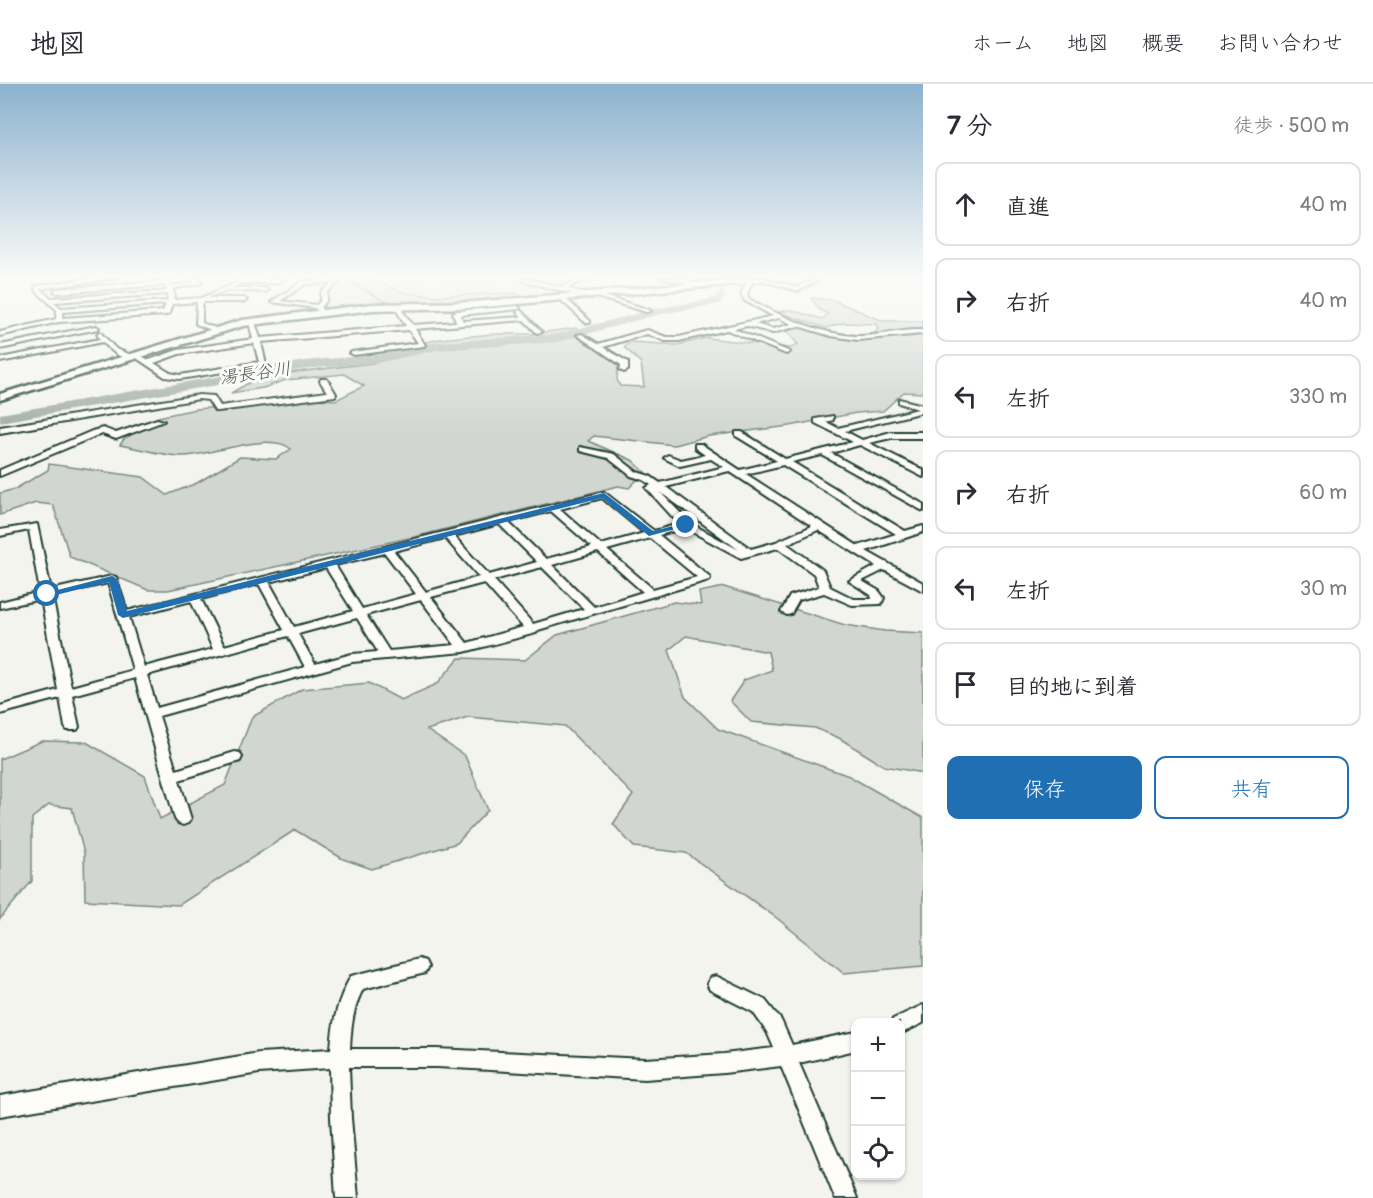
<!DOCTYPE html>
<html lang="ja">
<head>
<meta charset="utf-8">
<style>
	:root { --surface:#fff; --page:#f7f7f7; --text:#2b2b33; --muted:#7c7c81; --line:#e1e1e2; --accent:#1f6fb2 }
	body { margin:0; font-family:Pangolin,"Klee One",sans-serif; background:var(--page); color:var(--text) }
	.controls { position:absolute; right:18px; bottom:18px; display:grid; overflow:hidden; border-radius:12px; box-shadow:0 2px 4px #0004 }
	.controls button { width:54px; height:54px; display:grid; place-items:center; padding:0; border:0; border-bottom:2px solid var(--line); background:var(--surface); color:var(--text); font:30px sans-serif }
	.stop { position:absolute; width:18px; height:18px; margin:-14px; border:4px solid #1f6fb2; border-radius:50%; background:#fff }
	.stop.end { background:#1f6fb2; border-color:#fff; box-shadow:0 2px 6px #0008 }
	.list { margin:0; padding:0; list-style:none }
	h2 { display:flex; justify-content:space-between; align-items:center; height:78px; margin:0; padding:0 24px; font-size:26px }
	h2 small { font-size:20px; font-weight:400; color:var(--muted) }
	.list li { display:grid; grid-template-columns:39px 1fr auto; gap:18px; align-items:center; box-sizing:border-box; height:84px; margin:0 12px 12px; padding:0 12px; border:2px solid var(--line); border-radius:12px }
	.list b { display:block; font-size:22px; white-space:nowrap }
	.list em { font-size:20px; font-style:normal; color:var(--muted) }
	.actions { display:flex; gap:12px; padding:18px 24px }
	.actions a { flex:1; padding:14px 0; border:2px solid var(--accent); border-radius:12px; text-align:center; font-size:21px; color:var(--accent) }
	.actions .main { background:var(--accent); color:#fff }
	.icon { flex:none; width:33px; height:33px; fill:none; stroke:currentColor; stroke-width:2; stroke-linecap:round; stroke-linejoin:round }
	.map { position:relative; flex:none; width:923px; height:1114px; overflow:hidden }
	header { display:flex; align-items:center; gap:36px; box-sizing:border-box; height:84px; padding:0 30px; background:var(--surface); border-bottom:2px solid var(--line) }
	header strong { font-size:28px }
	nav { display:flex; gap:33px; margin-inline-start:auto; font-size:21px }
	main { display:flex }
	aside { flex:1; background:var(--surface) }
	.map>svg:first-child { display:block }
	.built { fill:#e2e5df }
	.green { fill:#d1d6d1; stroke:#788a82; stroke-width:1.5 }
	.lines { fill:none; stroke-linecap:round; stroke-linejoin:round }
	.stream { stroke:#6e8179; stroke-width:2 }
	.river { fill:#a3aea7; fill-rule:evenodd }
	.street-casing { stroke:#1f3d34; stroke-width:4 }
	.secondary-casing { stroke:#1f3d34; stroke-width:5 }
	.street { fill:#fdfcf7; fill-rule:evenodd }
	.secondary { fill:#fdfcf7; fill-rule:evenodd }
	.route { fill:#1f6fb2 }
	.labels { text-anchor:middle; stroke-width:6; stroke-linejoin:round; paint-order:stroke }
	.far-water-label { font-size:18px; font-style:italic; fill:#475f56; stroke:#fdfcf7 }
</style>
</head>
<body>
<header>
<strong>地図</strong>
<nav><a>ホーム</a><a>地図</a><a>概要</a><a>お問い合わせ</a></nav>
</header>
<main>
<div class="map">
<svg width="923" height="1114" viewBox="0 0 923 1114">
	<rect width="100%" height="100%" fill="#f4f4ef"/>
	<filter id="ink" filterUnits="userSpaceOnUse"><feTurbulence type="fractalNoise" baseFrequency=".0167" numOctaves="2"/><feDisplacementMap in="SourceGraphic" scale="12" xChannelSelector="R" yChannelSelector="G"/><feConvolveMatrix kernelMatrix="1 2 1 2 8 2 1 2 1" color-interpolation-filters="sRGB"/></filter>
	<g filter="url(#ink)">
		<!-- built -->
		<path class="built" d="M337,194h136l53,3 47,14 -64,6 -146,4 -40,5 4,-14 12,-13z"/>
		<!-- green -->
		<path class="green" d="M343,194h23l39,15 31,3 81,-3 2,4 -68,6 -66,-1z
			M811,214l22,2 50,21h40v72l-19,-1 -21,19 -27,2 -66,13 -81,10 -35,9 -80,-9 -6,5 44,19 13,12 -16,16 -11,-2 -200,50 -250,54h-20l-78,-33 -17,-52 -17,-2 -36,12v-22l15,-4 33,-19 1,-6 94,13 24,18 30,-12 43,-26 36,2 15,-10c-21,-18 -79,6 -106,7 -18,1 -46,-8 -65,-11l4,-6 34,-22 38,-8 115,-10 25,1 28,-14 -20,-12 -58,6 -23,8 -32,5 21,-12 36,-8 85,-10 3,-10 64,-14 53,-5h38l45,-6 35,22 7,16 -1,13 3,7 24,1 -3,-24 -17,-16 7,-5 46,3 30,-7 84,10 7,-4 -12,-13 23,-4 41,13h19l9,-11 -2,-5 -33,-1 -17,5 -48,-16 12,-2 32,9 6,-5 -8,-4z
			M724,503l121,38 40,6 38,2v140l-39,-7 -45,-28 -24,-10 -64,-6 -21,-21 14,-21 28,-10 -4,-18 -82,-16 -17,14 16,47 33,32 131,47 74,42v148l-79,7 -66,-54 -92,-66 -52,-6 -21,-23 20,-29 -68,-69 -97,-9 -41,13 38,26 23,54 -31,33 -85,26 -29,-10 -48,-29 -116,75 -94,-5 -1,-47 -12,-45 -23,-3 -17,13v63l-32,38v-160l42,-18 44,1 59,34 15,43 65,-34 27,-68 50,-28 67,-6 32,17 36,-16 22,-26 66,2 32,-25 117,-33 27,3 -2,-13z"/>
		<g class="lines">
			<!-- stream -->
			<path class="stream" d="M721,212l3,-10"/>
			<!-- river -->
			<path class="river" d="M721,209l5,3 -7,8 -59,10 -103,28 -120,8 -60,13 -63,5 -71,10 -20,6 -223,38v-8l221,-38 20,-6 73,-10 63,-5 60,-13 120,-8 102,-26 53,-9z"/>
			<!-- street casing -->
			<g class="street-casing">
				<path id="street" d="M92,194h23l-75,11 11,9 116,-7 -3,-6 -107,8 -3,-2 3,-2 106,-8 -2,-3h6l3,8 25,-4 -3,-4h6l4,5 -30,6 3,7 -1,4 27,-2 37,-16 -3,-4 44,1 3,2 -3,2h-36l-11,5h33l3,2 -3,2 -38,-2 -19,8h36l3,2 -3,2h-40l-2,2v19l16,6v2l-2,1 -20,-8 1,-22 -25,2 -3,9 -3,2 -107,7 -59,14v-4l56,-13 1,-9 -22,-20 1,-4zM168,210l-1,7 -106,7 -7,-6zM166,220l-3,7 -101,7 1,-6z
					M332,194h4l2,5 -11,10v7l-6,8 3,5h-4l-5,-5 -44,-6 32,-21zM332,199l-11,10v7l-4,5 -37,-4 26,-17z
					M524,194l37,9 21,-9h7l-22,10 24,7 -3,2 -58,-14 -7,-2z
					M660,194h22l20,8 -3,2 -18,-6z
					M761,194l36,9 19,-9h7l-25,13 -37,-11z
					M750,195l3,2 -6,13 2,5c31,17 73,36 109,37 19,0 38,-5 56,-6h9v4l-65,6 -27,-4 -33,-10 -25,7 -26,-7 -13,3 54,22 2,1 -4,2 -59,-24 -48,11h-14l-18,-7 -44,13 25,15v8l-4,2 -4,-2 1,-5 -44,-30 5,-1 16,10 49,-14 19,7h13l94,-21 -28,-15 -4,-7 6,-13zM779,234l13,6 -19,5 -18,-5z
					M595,209l55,17 1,1 -5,1 -53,-16z
					M560,213h4l26,24v2h-4l-26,-24z
					M397,220l16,21 43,-3 -3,-9 3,-2 61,-5 3,2 -1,1 -59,6 3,6 58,-4 -4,-5 3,-2 22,22 -5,1 -13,-13 -109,9 10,16 -1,1 -70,9 -4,-2 2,-1 66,-9 -9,-13 -148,12 5,23 -86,14 -15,-2 -33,-22 6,-1 11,6 29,-10 75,-11 -4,-17 3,-2 3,2 5,16 146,-12 -12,-20zM254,259l5,19 -79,13 -10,-2 -16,-10 25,-9z
					M96,242l3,2 -1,1 -98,20v-4z
					M100,248l16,17 16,6v4c-12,0 -21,-8 -29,-17l-103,20v-4l100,-19 -3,-5z
					M321,295h6l9,15 -1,2 -117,15h-3l-7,-11 -9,-1 -199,34v-6l199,-32 15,1 6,10 107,-14 -7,-11z
					M899,315l24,6v7l-78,19 17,9 29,-8h32v6h-32l-22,5 54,27v7l-63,-32 -29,8 92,51v7l-101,-56 -30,7 113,69 18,-5v6l-57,19 57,32v8l-39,-21 -22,11 17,10 5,7 -3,6 -29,1 -28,-12 -25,7 -8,14 -4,1 -6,-3 9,-16 29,-9 -5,-13 -36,-26 -37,10 -56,-30 -26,7 50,41 1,2 -1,2 -171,50 -2,3 -72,19 -112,10 -193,54 17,54 59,-18 5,1 2,4 -2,4 -61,19 12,39 -3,4 -5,2 -5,-2 -3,-4 -40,-141 -63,17 7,32 -2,3h-10l-2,-3 -5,-29 -60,16v-8l58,-16 -17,-91 -41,9v-6l40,-10 -11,-62 -29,6v-6l37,-6 14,66 61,-14 4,1 11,34 477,-119 50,39 25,-7 -31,-34 -2,-2 5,-3 -7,-5 -13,-4 -23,-18 -28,-7v-4l34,7 23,18 13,4 10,7 64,-16 -13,-8 -31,7 -16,-8 4,-3 13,5 24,-5 -10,-7v-4h6l39,26 37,-9 -41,-25v-4h6l43,27 68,-17 -38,-19v-4l18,-3v4l-7,2 12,6 80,-19 -19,-6zM783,381l113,69 -38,12 -112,-72zM729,387l6,4 77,51 -36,16 -25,7 -85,-62zM660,408l79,58 -49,-27zM602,414l42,35 -43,12 -41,-36zM551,427l41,36 -46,12 -38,-37zM499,440l38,38 -48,13 -35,-39zM818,446l58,36 -27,15 22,14 1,4h-18l-24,-12 -7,-17 -36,-26zM445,454l34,39 -53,15 -32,-41zM650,454l47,39 -44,12 -46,-39zM598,468l45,40 -49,15 -42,-42zM385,469l31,41 -54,15 -27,-44zM542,483l42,42 -51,15 -39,-44zM326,484l27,43 -59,16 -25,-45zM108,499l25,87 -62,17 -19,-91zM484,499l39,44 -56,16 -36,-46zM259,500l25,46 -60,16 -23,-47zM421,516l34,45 -66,6 -23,-36zM191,517l22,48 -69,18 -15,-50zM357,534l21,34 -26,2 -37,10 -17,-30zM288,552l17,31 -148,41 -10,-33z
					M157,335l7,2 -48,18 -14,-5 -4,1 -98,41v-6l92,-39 11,-3 13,5z
					M419,875l6,2 3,6 -3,6 -62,16c-10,19 -12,38 -13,60h87l208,10 79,-5 50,-6 -7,-16 -14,-20 -43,-22 -3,-6 3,-6 6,-2 49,24 16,20 11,25 64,-13v18l-57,13 58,135h-22l-54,-132 -57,7 -79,6 -208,-12h-88l2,51 7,80h-22l-5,-80 -1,-50 -71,5 -259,43v-20l259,-43 72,-4c2,-28 6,-48 20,-73z
					M923,921v18l-23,11v-12h-8l1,-3z"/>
			</g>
			<!-- secondary casing -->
			<g class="secondary-casing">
				<path id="secondary" d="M754,194h15l-19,5 -277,25 -101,2 -129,16 -243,74v-6l242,-74 130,-16 101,-2z"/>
			</g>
			<!-- street -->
			<use href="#street" class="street"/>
			<!-- secondary -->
			<use href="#secondary" class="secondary"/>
		</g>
	</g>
	<!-- sky -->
	<linearGradient id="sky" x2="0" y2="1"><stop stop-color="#8cb2ce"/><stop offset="0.55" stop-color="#fafaf8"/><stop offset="1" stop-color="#fafaf8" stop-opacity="0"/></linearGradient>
	<rect width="923" height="350" fill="url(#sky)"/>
	<!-- route -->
	<path class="route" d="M604,409l49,38 33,-8 4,2 -41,11 -47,-38 -479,120 -5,-3 -9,-33 -62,15 -5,-3 70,-18 5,3 10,32z"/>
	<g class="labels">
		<!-- far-water labels -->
		<g class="far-water-label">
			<text transform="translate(255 289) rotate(-8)" y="6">湯長谷川</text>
		</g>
	</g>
</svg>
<div class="controls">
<button>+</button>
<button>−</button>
<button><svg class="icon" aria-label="locate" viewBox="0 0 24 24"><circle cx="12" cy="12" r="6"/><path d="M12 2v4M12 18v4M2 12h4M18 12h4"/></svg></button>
</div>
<div class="stop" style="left:47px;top:510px"></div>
<div class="stop end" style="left:686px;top:441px"></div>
</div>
<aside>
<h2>7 分<small>徒歩 · 500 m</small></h2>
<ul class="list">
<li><svg class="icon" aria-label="ahead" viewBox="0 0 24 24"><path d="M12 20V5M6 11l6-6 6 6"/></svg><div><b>直進</b></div><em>40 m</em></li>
<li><svg class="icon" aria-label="right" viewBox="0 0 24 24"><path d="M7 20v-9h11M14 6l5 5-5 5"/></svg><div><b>右折</b></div><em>40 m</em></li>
<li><svg class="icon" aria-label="left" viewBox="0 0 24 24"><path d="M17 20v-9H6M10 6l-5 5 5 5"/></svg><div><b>左折</b></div><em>330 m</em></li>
<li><svg class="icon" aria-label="right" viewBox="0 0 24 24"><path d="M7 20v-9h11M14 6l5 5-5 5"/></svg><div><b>右折</b></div><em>60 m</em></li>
<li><svg class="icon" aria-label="left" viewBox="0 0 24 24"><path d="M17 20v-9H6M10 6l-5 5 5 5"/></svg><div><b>左折</b></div><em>30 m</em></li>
<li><svg class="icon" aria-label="arrive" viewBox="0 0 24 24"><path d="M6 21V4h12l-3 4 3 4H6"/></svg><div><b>目的地に到着</b></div></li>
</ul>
<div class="actions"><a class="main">保存</a><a>共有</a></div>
</aside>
</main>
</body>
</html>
